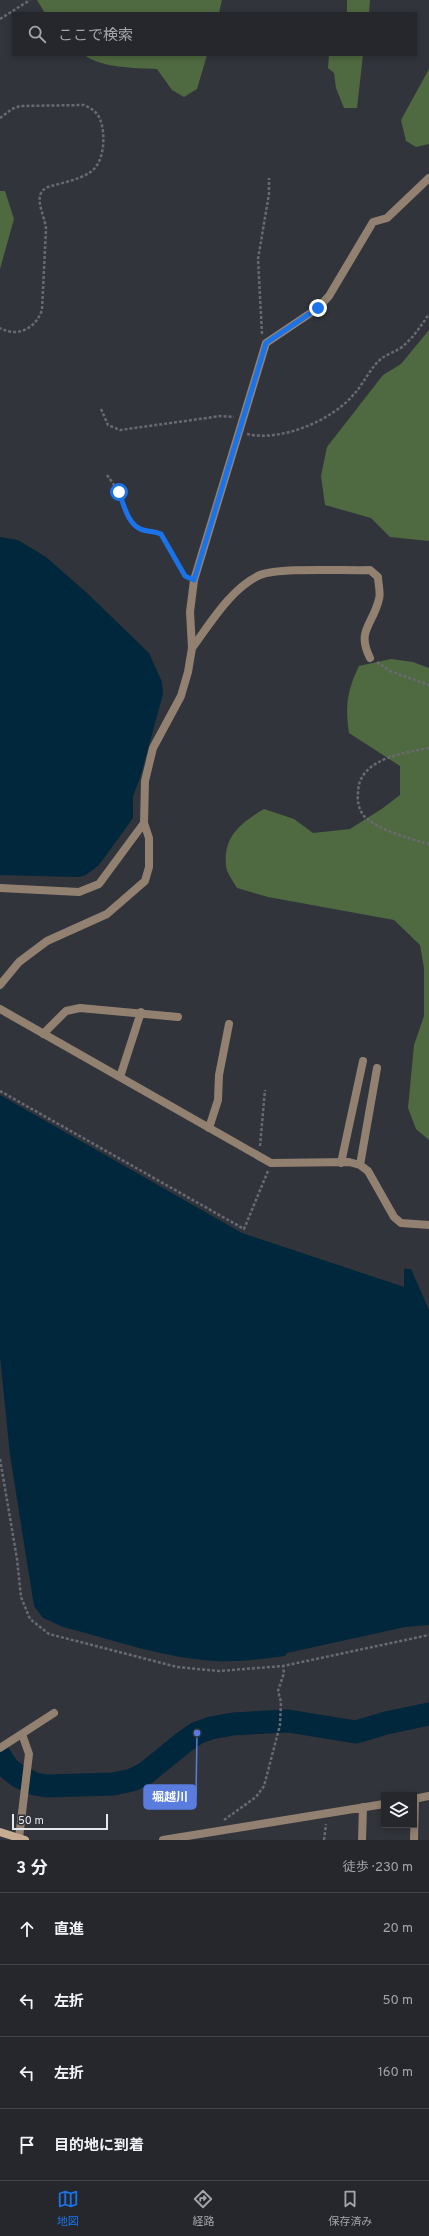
<!DOCTYPE html>
<html lang="ja">
<head>
<meta charset="utf-8">
<style>
	:root { --surface:#26272c; --page:#323338; --text:#f1f3f6; --muted:#a4a5a9; --line:#424448; --accent:#1a73e8 }
	body { margin:0; font-family:Overpass,"Noto Sans JP",sans-serif; background:var(--page); color:var(--text) }
	.controls { position:absolute; right:12px; bottom:12px; display:grid; overflow:hidden; border-radius:0px; box-shadow:0 2px 6px #0003 }
	.controls button { width:36px; height:36px; display:grid; place-items:center; padding:0; border:0; border-bottom:1px solid var(--line); background:var(--surface); color:var(--text); font:20px sans-serif }
	.scale { position:absolute; left:12px; bottom:10px; width:96px; box-sizing:border-box; padding-left:4px; border:2px solid #e6e7ec; border-top:0; font-size:11px; line-height:14px; white-space:nowrap; color:#e6e7ec; -webkit-text-stroke:3px #32343b; paint-order:stroke }
	.stop { position:absolute; width:12px; height:12px; margin:-9px; border:3px solid #1a73e8; border-radius:50%; background:#fff }
	.stop.end { background:#1a73e8; border-color:#fff; box-shadow:0 1px 4px #0008 }
	.list { margin:0; padding:0; list-style:none }
	h2 { display:flex; justify-content:space-between; align-items:center; height:52px; margin:0; padding:0 16px; font-size:17px }
	h2 small { font-size:13px; font-weight:400; color:var(--muted) }
	.list li { display:grid; grid-template-columns:26px 1fr auto; gap:12px; align-items:center; box-sizing:border-box; height:72px; padding:0 16px; border-top:1px solid var(--line) }
	.list b { display:block; font-size:15px; white-space:nowrap }
	.list em { font-size:13px; font-style:normal; color:var(--muted) }
	.icon { flex:none; width:22px; height:22px; fill:none; stroke:currentColor; stroke-width:2; stroke-linecap:round; stroke-linejoin:round }
	.map { position:relative; flex:none; width:429px; height:1840px; overflow:hidden }
	.search { position:absolute; background:var(--surface); box-shadow:0 2px 6px #0003; left:12px; right:12px; top:12px; height:44px; display:flex; align-items:center; gap:10px; box-sizing:border-box; padding:0 14px; border-radius:0px; color:var(--muted); font-size:15px }
	.sheet { height:340px; background:var(--surface) }
	nav { display:flex; justify-content:space-around; align-items:center; box-sizing:border-box; height:56px; border-top:1px solid var(--line); background:var(--surface); font-size:11px; color:var(--muted) }
	nav a { display:grid; justify-items:center; gap:2px }
	nav .on { color:var(--accent) }
	.map>svg:first-child { display:block }
	.forest { fill:#4f6940 }
	.water { fill:#00273b }
	.lines { fill:none; stroke-linecap:round; stroke-linejoin:round }
	.river { stroke:#00273b; stroke-width:23 }
	.path { stroke:#696a71; stroke-width:2.5; stroke-dasharray:3 2; stroke-linecap:butt }
	.minor { stroke:#928171; stroke-width:8 }
	.secondary { stroke:#c7ac93; stroke-width:8 }
	.route { stroke:#1a73e8; stroke-width:5 }
	.leader { fill:none; stroke:#597cde; stroke-width:1.5 }
	.callout-dot { fill:#597cde; stroke:#32343b; stroke-width:1.5 }
	.callout { fill:#597cde; stroke:#597cde; stroke-width:1.5 }
	.callout-label { font-size:12px; text-anchor:middle; font-weight:bold; fill:#fff }
</style>
</head>
<body>
<div class="map">
<svg width="429" height="1840" viewBox="0 0 429 1840">
	<rect width="100%" height="100%" fill="#32343b"/>
	<!-- forest -->
	<path class="forest" d="M37,0h185l-3,13h-174z
		M347,0h23l-1,13h-22z
		M84,55h123l-10,34 -13,8 -12,-7 -15,-21c-23,-1 -55,-1 -73,-14z
		M329,55h34l-6,53h-13l-8,-20 -2,-15 -6,-5z
		M429,69v75l-13,3 -10,-6 -5,-21z
		M0,191h5l9,28 -14,50z
		M429,330v211l-39,-4 -19,-19 -46,-13 -4,-29 6,-29 56,-72 18,-11z
		M391,659l22,3 16,6v472l-13,-11 -8,-21 6,-63 10,-29v-48l-4,-23 -26,-25 -126,-23 -31,-9c-4,-7 -11,-16 -11,-23 -3,-29 16,-43 38,-56l30,10 19,14 37,-4 33,-21 17,-13v-29l-51,-33c-4,-27 -2,-42 10,-67z"/>
	<!-- water -->
	<path class="water" d="M0,537l18,3 28,17 41,36 62,60 13,29 1,12 -23,84 -7,18v22l-34,47 -13,10 -7,2 -79,-2z
		M0,1095l242,138 162,54v-18h7l18,41v315l-24,2 -118,26 -2,3c-22,3 -44,6 -67,5 -52,-2 -104,-21 -155,-34l-20,-9 -9,-12 -24,-151 -10,-98z"/>
	<g class="lines">
		<!-- river -->
		<path class="river" d="M0,1756l8,12 10,8 17,8 12,2 66,-2 19,-4 14,-7 38,-31 13,-9 14,-5 22,-4 55,-3 68,11 30,-9 43,-9"/>
		<!-- path -->
		<path class="path" d="M0,19l30,-19
			M0,118l12,-9 8,-3 64,-1c7,3 13,7 16,14 6,15 5,45 -11,54 -11,7 -28,10 -41,14 -17,7 -3,28 -2,42l-4,81c-6,18 -24,28 -42,18
			M262,334l-4,-75 11,-65v-16
			M101,409l7,16 12,5 101,-14 13,1
			M247,434c35,8 86,-14 108,-41 9,-10 15,-25 26,-34 6,-5 14,-7 21,-12 11,-9 19,-21 27,-33
			M107,475l12,17 12,30 13,8 12,1 5,3 24,42
			M377,662l13,9 39,14
			M429,748c-26,5 -71,11 -71,45 -1,8 1,17 6,23 14,14 47,23 65,28
			M0,1091l244,138 24,-58
			M260,1146l5,-56
			M0,1459l17,100 4,38 9,22 19,15 128,33 42,4 64,-5 146,-31
			M224,1820l32,-23 8,-11 16,-61 1,-23 -3,-11 6,-18 -1,-7
			M324,1840l2,-16"/>
		<!-- minor -->
		<path class="minor" d="M192,648c18,-24 39,-60 68,-73 20,-8 85,-4 110,-5l8,7c0,6 3,16 1,22 -6,26 -23,31 -9,59
			M0,888l79,4 20,-8 45,-61
			M0,985l19,-23 28,-21 60,-27 38,-33 4,-14v-29l-5,-15 1,-42 8,-33 28,-52 7,-24 4,-24 -2,-36 4,-32 72,-237 52,-35 11,-12 44,-74 14,-4 42,-40
			M0,1009l271,154 78,-1 11,3 8,6 26,46 7,6 28,2
			M43,1034l23,-23 14,-3 98,9
			M120,1077l21,-65
			M209,1128l9,-28 1,-25 10,-51
			M341,1163l22,-102
			M360,1165l17,-97
			M0,1748l54,-35
			M414,1799l15,-3
			M19,1838l10,-84 -7,-20
			M163,1840l221,-36
			M362,1840l1,-33
			M414,1840l1,-41"/>
		<!-- secondary -->
		<path class="secondary" d="M0,1832l25,8"/>
	</g>
	<g class="lines">
		<!-- route -->
		<path class="route" d="M119,492c5,13 9,34 24,38 7,2 12,1 18,4l24,42 9,4 72,-237 52,-35"/>
	</g>
	<!-- callouts -->
	<path class="leader" d="M197 1733L196 1797"/>
	<circle class="callout-dot" cx="197" cy="1733" r="4"/>
	<rect class="callout" x="144" y="1785" width="52" height="24" rx="4"/>
	<g class="callout-label">
		<text x="170" y="1801">堀越川</text>
	</g>
</svg>
<div class="controls">
<button><svg class="icon" aria-label="layers" viewBox="0 0 24 24"><path d="M12 4l9 5-9 5-9-5zM3 14l9 5 9-5"/></svg></button>
</div>
<div class="scale">50 m</div>
<div class="stop" style="left:119px;top:492px"></div>
<div class="stop end" style="left:318px;top:308px"></div>
<div class="search"><svg class="icon" aria-label="search" viewBox="0 0 24 24"><circle cx="10" cy="10" r="6"/><path d="M15 15l6 6"/></svg>ここで検索</div>
</div>
<section class="sheet">
<h2>3 分<small>徒歩 · 230 m</small></h2>
<ul class="list">
<li><svg class="icon" aria-label="ahead" viewBox="0 0 24 24"><path d="M12 20V5M6 11l6-6 6 6"/></svg><div><b>直進</b></div><em>20 m</em></li>
<li><svg class="icon" aria-label="left" viewBox="0 0 24 24"><path d="M17 20v-9H6M10 6l-5 5 5 5"/></svg><div><b>左折</b></div><em>50 m</em></li>
<li><svg class="icon" aria-label="left" viewBox="0 0 24 24"><path d="M17 20v-9H6M10 6l-5 5 5 5"/></svg><div><b>左折</b></div><em>160 m</em></li>
<li><svg class="icon" aria-label="arrive" viewBox="0 0 24 24"><path d="M6 21V4h12l-3 4 3 4H6"/></svg><div><b>目的地に到着</b></div></li>
</ul>
</section>
<nav>
<a class="on"><svg class="icon" aria-label="map" viewBox="0 0 24 24"><path d="M3 6l6-2 6 2 6-2v14l-6 2-6-2-6 2zM9 4v14M15 6v14"/></svg>地図</a>
<a><svg class="icon" aria-label="directions" viewBox="0 0 24 24"><path d="M12 3l9 9-9 9-9-9zM9 14v-3h6M13 9l2 2-2 2"/></svg>経路</a>
<a><svg class="icon" aria-label="saved" viewBox="0 0 24 24"><path d="M7 4h10v16l-5-4-5 4z"/></svg>保存済み</a>
</nav>
</body>
</html>
